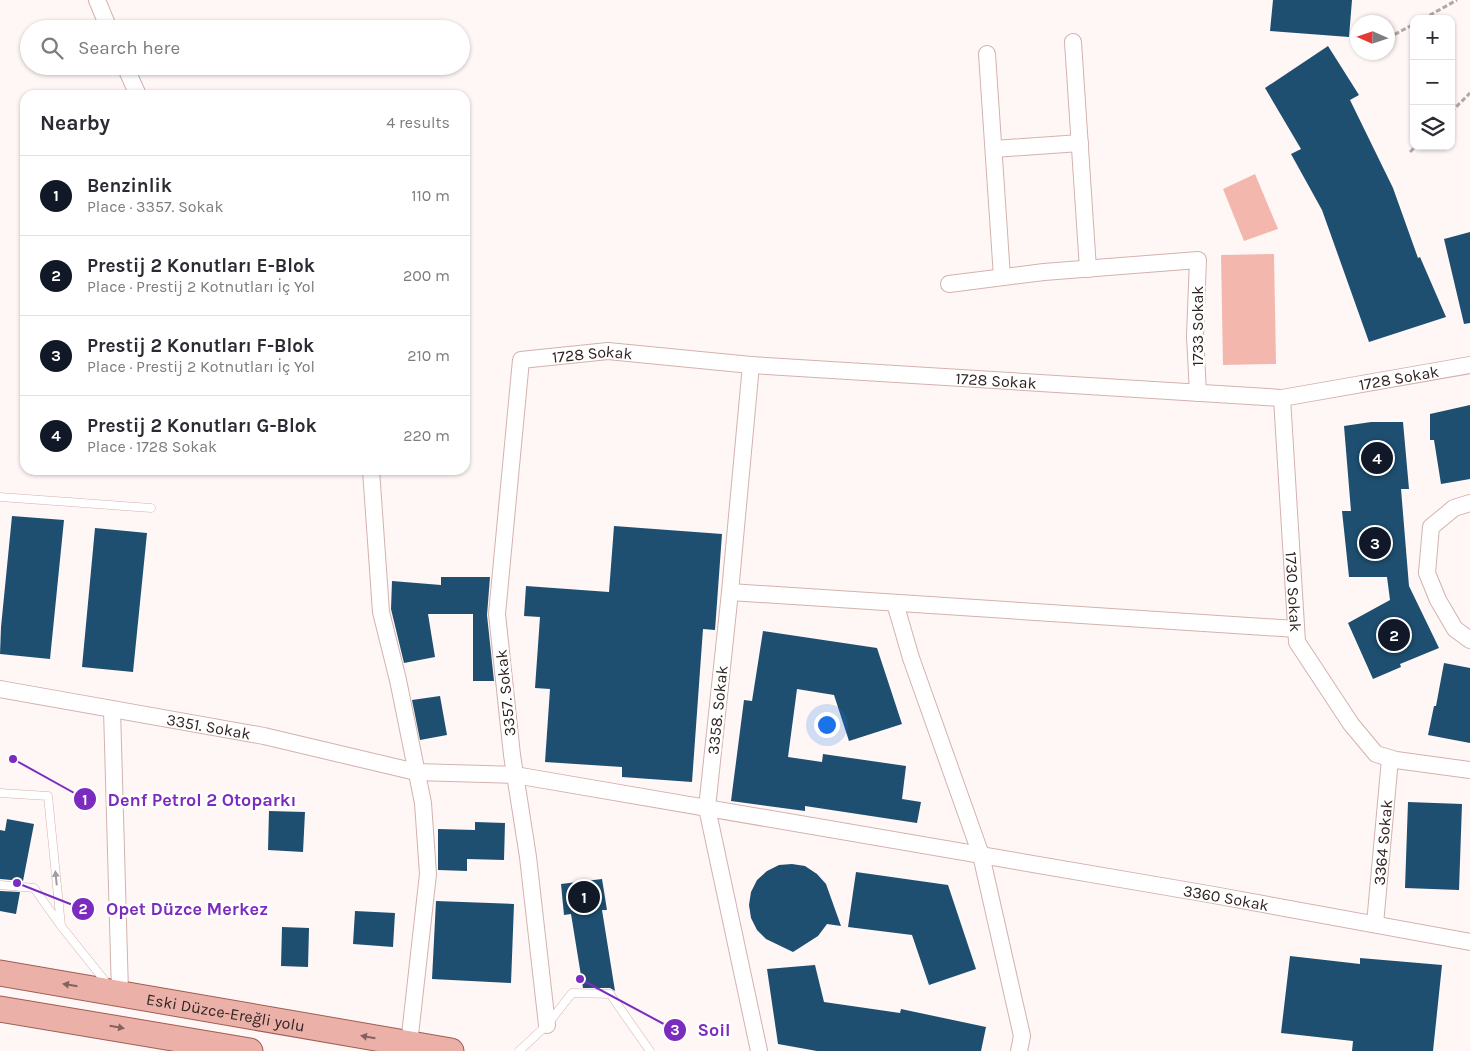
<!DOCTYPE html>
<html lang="en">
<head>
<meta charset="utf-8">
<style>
	:root { --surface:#fff; --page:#f2f2f3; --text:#2b2b33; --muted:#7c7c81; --line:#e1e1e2; --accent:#111827 }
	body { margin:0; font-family:Karla,sans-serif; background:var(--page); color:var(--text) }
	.controls { position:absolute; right:15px; top:15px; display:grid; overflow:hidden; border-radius:10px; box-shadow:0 1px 4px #0004 }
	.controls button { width:45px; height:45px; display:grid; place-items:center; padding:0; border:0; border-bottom:1px solid var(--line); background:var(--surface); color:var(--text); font:25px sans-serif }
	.compass { position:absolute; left:1350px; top:15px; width:45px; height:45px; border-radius:50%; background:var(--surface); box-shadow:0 1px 4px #0004; rotate:273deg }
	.you { position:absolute; left:826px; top:724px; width:18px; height:18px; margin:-12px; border:4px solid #fff; border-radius:50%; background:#1a73e8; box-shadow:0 0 0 8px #1a73e833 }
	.badge { display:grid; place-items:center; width:32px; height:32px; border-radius:50%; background:var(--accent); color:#fff; font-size:16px; font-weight:700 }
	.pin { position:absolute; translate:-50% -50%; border:2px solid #fff; box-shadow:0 1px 5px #0006 }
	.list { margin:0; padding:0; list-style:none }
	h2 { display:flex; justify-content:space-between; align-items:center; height:65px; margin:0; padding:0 20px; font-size:21px }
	h2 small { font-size:16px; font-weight:400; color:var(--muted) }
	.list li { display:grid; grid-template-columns:32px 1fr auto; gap:15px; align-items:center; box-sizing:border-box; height:80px; padding:0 20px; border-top:1px solid var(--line) }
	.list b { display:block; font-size:19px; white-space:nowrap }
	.list p { margin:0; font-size:16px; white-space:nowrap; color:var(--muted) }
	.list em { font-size:16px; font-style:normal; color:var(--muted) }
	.icon { flex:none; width:28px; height:28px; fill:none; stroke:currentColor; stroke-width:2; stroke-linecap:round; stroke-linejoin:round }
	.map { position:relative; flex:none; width:1470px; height:1051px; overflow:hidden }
	.search { position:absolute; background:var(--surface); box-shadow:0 1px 4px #0004; left:20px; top:20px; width:450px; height:55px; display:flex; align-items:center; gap:12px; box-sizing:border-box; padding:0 18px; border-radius:28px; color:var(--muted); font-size:19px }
	.panel { position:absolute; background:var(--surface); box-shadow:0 1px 4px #0004; left:20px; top:90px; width:450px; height:385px; border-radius:15px }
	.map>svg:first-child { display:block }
	.green { fill:#f4b7ad }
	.building { fill:#1e4f70 }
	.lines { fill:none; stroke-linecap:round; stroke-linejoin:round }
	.lane-casing { stroke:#d3b2ad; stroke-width:9 }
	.street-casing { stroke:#d3b2ad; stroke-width:18 }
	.primary-casing { stroke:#a05d53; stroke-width:27 }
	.path { stroke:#b0a7a6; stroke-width:3; stroke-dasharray:5 2.5; stroke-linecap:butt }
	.lane { stroke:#fff; stroke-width:8 }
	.street { stroke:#fff; stroke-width:16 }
	.primary { stroke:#ebb0a8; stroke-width:25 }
	.oneway { fill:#a29c9c }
	.oneway2 { fill:#84635e }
	.labels { text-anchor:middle; stroke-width:5; stroke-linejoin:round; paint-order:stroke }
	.street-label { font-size:16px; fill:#302422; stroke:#fff }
	.leader { fill:none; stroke:#7b2cbf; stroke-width:2 }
	.callout-dot { fill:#7b2cbf; stroke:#fff; stroke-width:2 }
	.mark-label { font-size:15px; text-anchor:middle; font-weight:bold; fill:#fff }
	.callout-label { font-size:18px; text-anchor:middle; font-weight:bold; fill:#7b2cbf; stroke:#fff; stroke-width:5; stroke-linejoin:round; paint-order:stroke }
</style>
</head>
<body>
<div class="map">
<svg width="1470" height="1051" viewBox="0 0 1470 1051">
	<rect width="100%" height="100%" fill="#fef7f6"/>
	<!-- green -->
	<path class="green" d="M1255,174l23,55 -34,12 -21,-52z
		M1274,254l2,110 -53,1 -2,-110z"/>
	<!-- building -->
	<path class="building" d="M1273,0h79l-3,37 -79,-6z
		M1328,46l31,49 -9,5 43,88 25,70 2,-1 26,60 -77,25 -47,-132 -31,-56 10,-5 -36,-61z
		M1470,232v91l-6,1 -20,-85z
		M1470,405v74l-29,5 -7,-44h-4v-26z
		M1371,422h32l6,67h-8l8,97 30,62 -39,16 1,3 -28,12 -25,-56 42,-23 -3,-23h-38l-7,-66h9l-7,-85z
		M12,516l52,4 -14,139 -50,-5 1,-27z
		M614,526l108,8 -7,96 -12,-1 -11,153 -70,-5v-10l-77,-5 5,-73 -15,-1 5,-71 -16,-1 2,-30 83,6z
		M95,528l52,5 -14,139 -51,-5z
		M441,577h49l-3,38 7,66h-21v-67h-45l7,43 -31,6 -13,-54 1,-28 49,4z
		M763,631l114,17 25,76 -53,17 -15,-46 -37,-6 -9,68 34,5 1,-8 83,12 -4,33 19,3 -4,21 -112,-17v5l-74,-10 13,-101 8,1z
		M1444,663l26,5v75l-42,-8 6,-29h2z
		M440,696l7,39 -27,5 -8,-40z
		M1408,802l54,2 -3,86 -54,-2z
		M269,811l36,1 -2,40 -35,-2z
		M7,819l27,5 -11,57 -23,-2v-49l5,1z
		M475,822l30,1 -1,37 -37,-1v12l-29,-1v-41l37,1z
		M792,864l13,2 12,8 9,10 15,42 -14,-2 -9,12 -25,16 -27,-13 -9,-9 -6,-12 -2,-13 2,-13 6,-12 10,-9 12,-6z
		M856,872l92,13 28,84 -47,16 -17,-50 -64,-8z
		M602,879l5,31h-5l13,81 -5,-3h-27l-12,-74 -7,1 -3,-31z
		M0,891l20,1 -4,22 -16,-3z
		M436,901l78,3 -3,79 -79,-4z
		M355,911l40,2 -2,34 -40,-3z
		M282,927l27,1 -1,39 -27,-1z
		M1290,956l70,8v-6l82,7 -9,86h-81l1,-10 -72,-8z
		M815,965l9,37 76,11 1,-4 85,18 -5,24h-164l-39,-7 -11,-75z"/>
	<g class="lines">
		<!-- lane casing -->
		<g class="lane-casing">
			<path id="lane" d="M0,497l151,11
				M0,793l48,3 13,130
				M0,885l34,3 27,38 48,60
				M519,1051l28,-26 25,-32 38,1 40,57"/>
		</g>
		<!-- street casing -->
		<g class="street-casing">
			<g id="street">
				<path d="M97,0l12,29"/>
				<path d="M1073,42l15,227"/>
				<path d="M987,54l15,223"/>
				<path d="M125,66l13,29"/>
				<path d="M994,149l86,-6"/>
				<path d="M949,284l95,-12 154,-12 -3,76 3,57"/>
				<path d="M751,365l-21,227 -23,216 52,243"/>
				<path id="s1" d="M1282,398l15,244 54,82 25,30 20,6 74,10"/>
				<path d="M371,470l10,142 17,68 25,123 5,71 -19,170"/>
				<path d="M1470,503l-16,5 -23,19 -4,46 11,27 17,29 15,11"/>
				<path d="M730,592l566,37"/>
				<path d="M895,603l16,55 70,197 41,181 -3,15"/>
				<path id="s2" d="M0,689l264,47 152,36 99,3 693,119 262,48"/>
				<path d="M112,709l8,284"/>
				<path id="s3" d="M1375,924l15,-165"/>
				<path id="s4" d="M547,1025l-19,-168 -16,-102 -15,-141 24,-254 87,-9 143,14 531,33 188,-33"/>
			</g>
		</g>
		<!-- primary casing -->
		<g class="primary-casing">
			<g id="primary">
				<path id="s5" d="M0,973l451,78"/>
				<path d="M0,1009l250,42"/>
			</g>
		</g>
		<!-- path -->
		<path class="path" d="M1423,19l34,-19
			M1388,38l26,-14
			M1451,112l19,-19
			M1410,152l6,-6"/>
		<!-- lane -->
		<use href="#lane" class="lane"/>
		<!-- street -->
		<use href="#street" class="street"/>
		<!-- primary -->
		<use href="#primary" class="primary"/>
	</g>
	<!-- one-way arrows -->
	<defs><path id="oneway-solid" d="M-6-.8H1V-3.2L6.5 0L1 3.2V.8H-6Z" transform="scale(1.25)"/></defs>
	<use class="oneway" href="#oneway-solid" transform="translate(56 878) rotate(-96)"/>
	<g class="oneway2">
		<use href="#oneway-solid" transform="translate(70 985) rotate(-171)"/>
		<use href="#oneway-solid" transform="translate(117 1027) rotate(10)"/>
		<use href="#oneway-solid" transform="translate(368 1037) rotate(-170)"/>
	</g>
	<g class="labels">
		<!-- street labels -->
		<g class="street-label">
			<text transform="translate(1197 326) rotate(-90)" y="6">1733 Sokak</text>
			<text dy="6" stroke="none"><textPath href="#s4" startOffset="741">1728 Sokak</textPath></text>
			<text dy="6" stroke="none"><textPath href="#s4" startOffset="1551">1728 Sokak</textPath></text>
			<text dy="6" stroke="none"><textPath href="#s4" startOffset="1146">1728 Sokak</textPath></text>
			<text dy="6" stroke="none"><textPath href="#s1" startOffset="194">1730 Sokak</textPath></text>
			<text transform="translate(505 693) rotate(-96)" y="6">3357. Sokak</text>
			<text transform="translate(717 710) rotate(-84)" y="6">3358. Sokak</text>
			<text dy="6" stroke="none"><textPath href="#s2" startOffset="212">3351. Sokak</textPath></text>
			<text dy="6" stroke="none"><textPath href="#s3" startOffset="82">3364 Sokak</textPath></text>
			<text dy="6" stroke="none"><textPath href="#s2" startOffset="1245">3360 Sokak</textPath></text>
			<text dy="6" stroke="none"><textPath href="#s5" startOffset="229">Eski Düzce-Ereğli yolu</textPath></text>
		</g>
	</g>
	<!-- callouts -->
	<path class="leader" d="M13 759L85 799M17 883L83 909M580 979L675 1030"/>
	<g class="callout-dot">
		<circle cx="13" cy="759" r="5"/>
		<circle cx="17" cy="883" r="5"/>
		<circle cx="580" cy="979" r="5"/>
		<circle cx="85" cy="799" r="12"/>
		<circle cx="83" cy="909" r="12"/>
		<circle cx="675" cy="1030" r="12"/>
	</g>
	<g class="mark-label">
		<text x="85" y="805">1</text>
		<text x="83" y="914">2</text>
		<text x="675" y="1035">3</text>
	</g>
	<g class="callout-label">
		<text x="202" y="806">Denf Petrol 2 Otoparkı</text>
		<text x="187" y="915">Opet Düzce Merkez</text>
		<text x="714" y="1036">Soil</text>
	</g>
</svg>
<div class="controls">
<button>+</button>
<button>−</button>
<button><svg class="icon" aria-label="layers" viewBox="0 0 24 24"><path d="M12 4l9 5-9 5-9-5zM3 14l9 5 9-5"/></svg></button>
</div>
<svg class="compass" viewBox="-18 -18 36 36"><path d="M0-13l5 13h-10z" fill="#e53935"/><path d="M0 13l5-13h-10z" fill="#7c7c81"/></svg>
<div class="you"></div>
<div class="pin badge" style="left:584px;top:897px">1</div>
<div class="pin badge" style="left:1394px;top:635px">2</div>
<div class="pin badge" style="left:1375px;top:543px">3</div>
<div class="pin badge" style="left:1377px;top:458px">4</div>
<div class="search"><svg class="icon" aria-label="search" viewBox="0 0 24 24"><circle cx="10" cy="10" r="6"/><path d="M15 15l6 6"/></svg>Search here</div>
<section class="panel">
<h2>Nearby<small>4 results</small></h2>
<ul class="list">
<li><span class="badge">1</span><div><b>Benzinlik</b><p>Place · 3357. Sokak</p></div><em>110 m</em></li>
<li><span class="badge">2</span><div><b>Prestij 2 Konutları E-Blok</b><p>Place · Prestij 2 Kotnutları İç Yol</p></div><em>200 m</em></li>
<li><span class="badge">3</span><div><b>Prestij 2 Konutları F-Blok</b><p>Place · Prestij 2 Kotnutları İç Yol</p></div><em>210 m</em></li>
<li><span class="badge">4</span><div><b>Prestij 2 Konutları G-Blok</b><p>Place · 1728 Sokak</p></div><em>220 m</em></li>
</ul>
</section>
</div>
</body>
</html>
